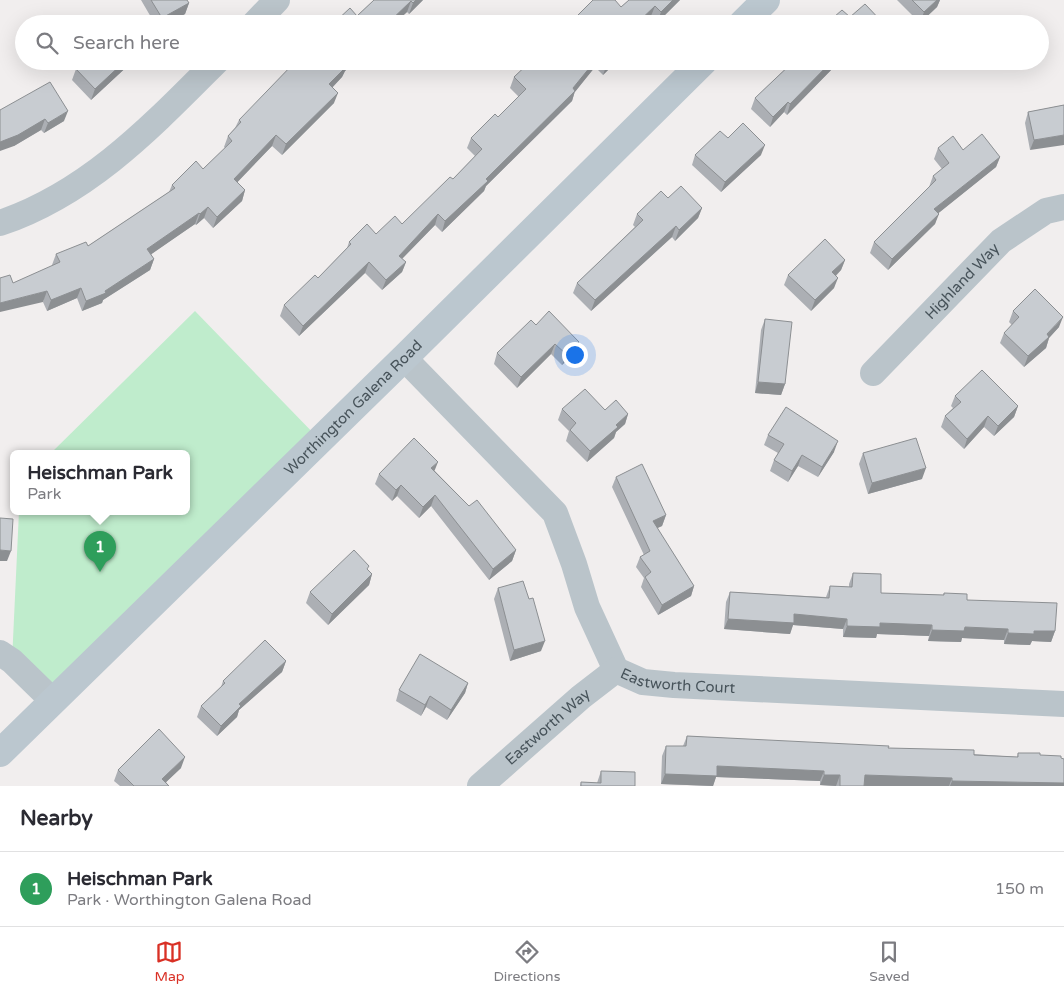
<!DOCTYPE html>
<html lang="en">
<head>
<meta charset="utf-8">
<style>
	:root { --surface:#fff; --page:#f7f7f7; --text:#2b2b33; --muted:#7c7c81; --line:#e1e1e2; --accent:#d93025 }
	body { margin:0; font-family:"Varela Round",sans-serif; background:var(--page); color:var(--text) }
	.you { position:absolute; left:574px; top:354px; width:18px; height:18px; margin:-12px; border:4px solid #fff; border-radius:50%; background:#1a73e8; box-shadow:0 0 0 8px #1a73e833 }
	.badge { display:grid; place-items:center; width:32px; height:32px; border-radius:50%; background:var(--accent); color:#fff; font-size:16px; font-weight:700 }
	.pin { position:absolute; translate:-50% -41px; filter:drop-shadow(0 1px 2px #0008) }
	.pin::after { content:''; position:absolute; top:26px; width:18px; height:15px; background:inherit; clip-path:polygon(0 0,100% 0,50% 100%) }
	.popup { position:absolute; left:10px; top:450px; width:180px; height:65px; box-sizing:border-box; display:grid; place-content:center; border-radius:8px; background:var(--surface); filter:drop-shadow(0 1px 4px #0005); font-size:16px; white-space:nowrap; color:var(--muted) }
	.popup b { font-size:19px; color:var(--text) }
	.popup::after { content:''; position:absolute; left:50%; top:100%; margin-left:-10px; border:10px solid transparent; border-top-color:var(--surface) }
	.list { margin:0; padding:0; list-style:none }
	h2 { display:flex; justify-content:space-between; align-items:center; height:65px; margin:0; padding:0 20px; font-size:21px }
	h2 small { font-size:16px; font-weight:400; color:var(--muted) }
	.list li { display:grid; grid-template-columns:32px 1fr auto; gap:15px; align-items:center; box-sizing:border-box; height:75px; padding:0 20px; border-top:1px solid var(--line) }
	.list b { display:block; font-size:19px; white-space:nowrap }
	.list p { margin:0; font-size:16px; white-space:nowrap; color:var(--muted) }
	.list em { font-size:16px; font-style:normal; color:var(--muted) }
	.icon { flex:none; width:28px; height:28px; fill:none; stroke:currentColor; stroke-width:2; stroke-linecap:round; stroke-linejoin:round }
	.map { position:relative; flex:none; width:1064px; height:786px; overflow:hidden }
	.search { position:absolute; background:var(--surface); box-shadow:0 5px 20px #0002; left:15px; right:15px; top:15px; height:55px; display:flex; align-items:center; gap:12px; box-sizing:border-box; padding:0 18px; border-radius:28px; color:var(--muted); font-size:19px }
	.sheet { height:140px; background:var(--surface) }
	nav { display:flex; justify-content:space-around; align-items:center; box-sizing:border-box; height:70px; border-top:1px solid var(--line); background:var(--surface); font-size:14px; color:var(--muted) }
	nav a { display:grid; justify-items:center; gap:2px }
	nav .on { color:var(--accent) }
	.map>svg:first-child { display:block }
	.green { fill:#bfeccc }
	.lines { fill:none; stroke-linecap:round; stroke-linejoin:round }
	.street { stroke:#bac4ca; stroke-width:26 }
	.secondary { stroke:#bbc7cf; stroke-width:28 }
	.wall { fill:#acafb4 }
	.shaded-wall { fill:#8c8f92 }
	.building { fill:#c8ccd1; stroke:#8c8f92 }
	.labels { text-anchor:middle; stroke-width:4; stroke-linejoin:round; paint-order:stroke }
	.street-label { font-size:15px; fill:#47535a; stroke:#fff }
</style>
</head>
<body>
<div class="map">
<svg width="1064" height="786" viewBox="0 0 1064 786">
	<rect width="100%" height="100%" fill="#f1eeee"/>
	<!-- green -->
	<path class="green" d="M195,311l125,129 -268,260 -40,-39 7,-150h167v-58h-135z"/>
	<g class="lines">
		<!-- street -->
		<g class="street">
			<path d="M254,24l23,-24"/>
			<path d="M0,223c89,-30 152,-97 217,-162"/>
			<path id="s1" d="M404,358l151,155 19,51 13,43 29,63 27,12 31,3 390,19"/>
			<path id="s2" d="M873,373l128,-132 45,-30 18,-4"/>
			<path d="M0,653l12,8 40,39"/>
			<path id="s3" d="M480,786l101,-89 35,-27"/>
		</g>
		<!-- secondary -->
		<g class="secondary">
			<path d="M742,24l24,-24"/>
			<path id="s4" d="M0,753l404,-395 300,-297"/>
		</g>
	</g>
	<!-- wall -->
	<path class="wall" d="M141,0h46l2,3 -4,11 -18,10h-12z
		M374,0h49l-14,14 -2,-2 -13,12h-59v-2l22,-6z
		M629,0h51l-23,23 -6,-7 -8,8h-74l52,-17z
		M897,0h43l-3,7 -17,16z
		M84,61h49l-42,39 -19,-20 4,-11z
		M311,61h44l-10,10 -3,6 -10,11 2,15 -52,52 -10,-9 -35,36 8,8 -3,11 -29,27 -9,-10 -8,7 -1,-1 -44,30 3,5 -4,11 -47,30 -1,3 -20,8 -5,-13 -30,13 -4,-9 9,-37 4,-11 32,-8 81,-54 3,-7 31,-16 22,-21 -1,-1 4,-11 7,-8 4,-8 64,-51z
		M550,61h67l-14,14 -8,-8 -20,24 -3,10 -86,85 -2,5 -42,41 -7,-7 -33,34 4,3 -4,10 -20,18 -17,-17 -66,63 -19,-20 4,-11 34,-27 29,-30 2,-6 27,-8 26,-10 51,-45 22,-23 -8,-8 4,-10 27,-21 21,-20 -9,-9 4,-11 27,-7z
		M794,61h55l-8,9 -5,-5 -49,50 -3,-3 -14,15 -19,-18 4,-11z
		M1064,105l-34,45 -5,-27 3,-11z
		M0,110l64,11 -20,12 -3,-3 -27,16z
		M728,138l33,17 -40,37 -29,-27 3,-10z
		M938,148l25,2 37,7 -4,10 -58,46 -3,11 -47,46 -18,-17 4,-11 55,-55 4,-11 9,-7 -8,-10z
		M668,198l34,10 -4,10 -23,23 -3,-4 -81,74 -18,-18 4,-10 58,-56 -2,-2 4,-11z
		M845,260l-4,10 -5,6 -2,12 -23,23 -27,-26 4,-10z
		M1013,311l46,16 -10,11 -3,10 -22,19 -24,-24 4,-10 8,-8 -3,-3z
		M765,319l20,65 -4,11 -26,-2 6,-63z
		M536,325l43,17 -4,10 -13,13 -11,-11 -34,34 -23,-24 3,-11z
		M955,396l63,10 -4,11 -20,19 -10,-9 -20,22 -23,-22 4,-11 8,-8 -2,-2z
		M562,409l43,1 23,4 -3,10 -9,8 -2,6 -27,24 -21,-21 3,-10 -11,-11z
		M768,435l66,17 -16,25 -20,-11 -10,16 -18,-11 4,-11 4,-7 -14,-8z
		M863,453l59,26 -54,15 -9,-30z
		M435,471l34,35 47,44 -4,11 -23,19 -58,-74 -12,12 -22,-22 -5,5 -17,-17 4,-10z
		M616,477l50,38 -4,11 -5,2 37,58 -3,10 -33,19 -17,-28 3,-9 -8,-11 4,-10 4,-2 -32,-68z
		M368,570l4,4 -3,11 -41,40 -22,-22 4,-11z
		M853,573l28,20 62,2 1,-2 23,7 88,31 -4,11 -19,-1 -2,4 -26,-1v-4l-42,-2 -1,4 -33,-1 1,-5 -52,-2 -1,4 -33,-1v-8l-50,-4 -3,9 -66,-5 2,-27 4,-10 96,5 4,-11 19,1v-3z
		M498,588l43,63 -31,10 -16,-62z
		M286,661l-4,11 -43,38 -2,7 -20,19 -20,-19 4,-11 20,-19 2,-6z
		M468,683l-3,10 -18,27 -21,-13 -5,9 -25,-15 3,-11z
		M687,736l201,12 129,9 1,-4 22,2 24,31h-228l-16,-1v-4l-104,-4 -3,9 -52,-2 1,-28 4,-10h17z
		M181,768l-15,14 3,4h-49l-6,-5 4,-11z
		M601,771l34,15h-55l1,-4 16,1z"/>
	<!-- shaded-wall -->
	<path class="shaded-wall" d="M416,0h7l-14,14 4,-11z
		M673,0h7l-23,23 4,-11z
		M937,0h3l-3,7 -17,16 4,-11z
		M411,1l-4,11 -13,12h-7z
		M189,3l-4,11 -18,10h-7l2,-6z
		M655,6l-4,10 -8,8h-7z
		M125,61h8l-42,39 4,-11z
		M348,61h7l-10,10 -3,6 -17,18 4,-11z
		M595,61h2l-2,6 -20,25v-1l-3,10 -86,85 -2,5 -42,41 3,-11 128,-133z
		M609,61h8l-14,14 4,-11z
		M832,61h5l-1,4 -49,50 3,-11z
		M844,61h5l-8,9z
		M338,93l-4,10 -52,52 4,-11z
		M788,102l-4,10 -14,15 3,-10z
		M68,111l-4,10 -20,12 4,-10z
		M45,119l-4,11 -27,16 -14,5v-9z
		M276,135l-4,11 -42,44 4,-11z
		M1064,135v10l-34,5 4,-10z
		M765,145l-4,10 -40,37 4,-10z
		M1000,157l-4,10 -66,53 4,-11z
		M245,190l-3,11 -29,27 4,-11z
		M208,207l-4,11 -8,7 4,-11z
		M702,208l-4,10 -23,23 4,-11z
		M199,213l-4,11 -52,36 4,-11z
		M438,214l-3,11 -40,41 4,-10z
		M939,214l-4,10 -47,46 4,-11z
		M676,226l-4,11 -81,74 4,-11z
		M154,259l-4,11 -47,30 -1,3 -20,8 4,-10 19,-10z
		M845,260l-4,10 -13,13 4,-11z
		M369,262l-4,11 -66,63 4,-10z
		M406,262l-4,10 -20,18 4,-10z
		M838,278l-4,10 -23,23 4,-11z
		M81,288l-4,10 -30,13 4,-11z
		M47,291l-4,11 -43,10v-9z
		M1063,317l-4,10 -10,11 -3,10 -22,19 4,-11z
		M579,342l-4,10 -13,13 4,-11z
		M555,344l-4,10 -34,34 4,-11z
		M758,382l27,2 -4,11 -26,-2z
		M1018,406l-4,11 -20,19 4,-10z
		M628,414l-3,10 -9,8 -2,6 -27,24 3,-11 26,-26z
		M988,416l-4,11 -20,22 3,-10z
		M838,441l-4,11 -16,25 4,-10z
		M802,455l-4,11 -10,16 4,-11z
		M438,462l-4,10 -3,-4z
		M926,468l-4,11 -54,15 4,-11z
		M401,485l-4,11 -5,5 4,-11z
		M435,495l-4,11 -12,12 4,-11z
		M666,515l-4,11 -13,6 4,-11z
		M0,550l11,1 -4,10h-7z
		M516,550l-4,11 -23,19 4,-11z
		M372,574l-3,11 -41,40 4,-11z
		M694,586l-3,10 -33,19 4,-10z
		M794,614l53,5 -4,10 -50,-4 -3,9 -66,-5 4,-10z
		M880,623l52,2 -3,11 -52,-2 -1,4 -33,-1 4,-11z
		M965,627l43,2 -4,11 -42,-2 -1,4 -33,-1 4,-11z
		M1034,631h21l-4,11 -19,-1 -2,4 -26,-1 4,-11z
		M545,641l-4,10 -31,10 4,-11z
		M286,661l-4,11 -43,38 -2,7 -20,19 4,-10 18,-22z
		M468,683l-3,10 -18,27 4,-10z
		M430,696l-4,11 -5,9 4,-11z
		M185,757l-4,11 -19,18v-7z
		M717,766l107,5 -4,10 -104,-4 -3,9 -52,-2 4,-10z
		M824,775h16l-4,11 -16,-1z
		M865,775l87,3 -3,8h-88z
		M952,781l112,2v3h-114z"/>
	<!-- building -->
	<path class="building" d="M151,0h36l2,3 -27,15z
		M374,0h42l-3,3 -2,-2 -24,23h-50l-2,-2 15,-14 7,8z
		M593,0h22l6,7 8,-7h44l-12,12 -6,-6 -19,18h-67z
		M912,0h25l-13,12z
		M865,4l19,20h-58l16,-14 8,7z
		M84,61h41l-30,28 -19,-20z
		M311,61h37l-4,4 2,2 -17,17 9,9 -52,51 -10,-9 -42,44 11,11 -28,27 -9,-10 -8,7 -1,-1 -52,36 7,10 -49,32 1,2 -20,8 -5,-13 -30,12 -4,-9 -47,12v-25l10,-3 3,8 47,-21 -4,-8 30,-12 2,4 87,-58 -3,-3 24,-24 7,8 29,-28 -4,-5 13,-14 -2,-2 56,-58 8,7z
		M531,61h3l7,9 9,-9h45l-22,27 2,3 -89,88 2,2 -43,40 -7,-7 -39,42 7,6 -20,18 -17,-18 -66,64 -19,-21 31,-30 3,3 33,-34 -2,-2 18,-18 9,10 19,-18 7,8 48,-47 3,2 29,-30 -11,-11 24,-24 3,3 28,-28 -12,-12z
		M604,61h5l-2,3z
		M794,61h38l-42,43 -2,-2 -15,15 -18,-19z
		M50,82l18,29 -20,12 -3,-4 -27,16 -18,7v-32z
		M1064,105v30l-30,5 -6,-28z
		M743,123l22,22 -40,37 -30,-27 25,-24 8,7z
		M982,134l18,23 -66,52 5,5 -47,45 -18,-17 62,-62 -3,-4 16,-13 -11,-15 15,-12 10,14z
		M681,186l21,22 -23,22 -3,-4 -81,74 -18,-17 66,-63 -6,-6 24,-23 7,7z
		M825,239l20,21 -13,12 6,6 -23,22 -27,-25z
		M1035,289l28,28 -16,17 2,3 -21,19 -24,-23 15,-16 -6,-6z
		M549,311l30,31 -13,12 -11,-10 -34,33 -24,-24 34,-33 5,5z
		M765,319l27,3 -7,62 -27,-2z
		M982,370l36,36 -20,20 -10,-10 -21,23 -22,-23 16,-14 -6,-6z
		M585,389l20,21 11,-10 12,14 -12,11 2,2 -28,24 -20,-21 6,-7 -14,-14z
		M786,407l52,34 -16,26 -20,-12 -10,16 -18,-11 10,-16 -16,-9z
		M414,438l24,24 -7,6 38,38 8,-6 39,50 -23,19 -58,-74 -12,12 -22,-22 -5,5 -17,-16z
		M916,438l10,30 -54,15 -9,-30z
		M642,464l24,51 -13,6 41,65 -32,19 -17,-28 6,-5 -11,-15 10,-6 -34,-74z
		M0,518l13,1 -2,32 -11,-1z
		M354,550l15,16 -2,3 5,5 -40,40 -22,-22z
		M853,573l28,1v19l63,2v-2l23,1v6l90,3 -2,28h-21v3l-26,-1v-4l-43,-2 -1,4 -32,-1v-5l-52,-2v4l-33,-1v-7l-53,-5v9l-66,-4 2,-27 99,6 1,-12 22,1z
		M523,581l6,18 4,-1 12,43 -31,9 -16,-62z
		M265,640l21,21 -47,43 2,2 -20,20 -20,-20 24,-23 -2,-2z
		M420,654l48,29 -17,27 -21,-14 -5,9 -26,-15z
		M159,729l26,28 -23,22 7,7h-35l-16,-16z
		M687,736l202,10 -1,2 86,2v5l44,2v-4h22v2l21,1v2l3,1v24l-112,-2v-3l-87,-3 -1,11h-24v-11h-16v-4l-107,-5v10l-52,-2 1,-28h20z
		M601,771l34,1v14h-54v-4l20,1z"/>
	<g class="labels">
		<!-- street labels -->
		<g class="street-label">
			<text dy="5" stroke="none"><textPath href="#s2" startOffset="128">Highland Way</textPath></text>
			<text dy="5" stroke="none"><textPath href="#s4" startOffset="494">Worthington Galena Road</textPath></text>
			<text dy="5" stroke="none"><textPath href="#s1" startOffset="449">Eastworth Court</textPath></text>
			<text dy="5" stroke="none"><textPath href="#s3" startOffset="90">Eastworth Way</textPath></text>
		</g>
	</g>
</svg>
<div class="you"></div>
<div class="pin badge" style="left:100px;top:572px;background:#2e9e5b">1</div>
<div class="popup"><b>Heischman Park</b>Park</div>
<div class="search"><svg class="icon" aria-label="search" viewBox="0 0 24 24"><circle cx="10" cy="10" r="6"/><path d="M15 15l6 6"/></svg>Search here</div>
</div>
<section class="sheet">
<h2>Nearby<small></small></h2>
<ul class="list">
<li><span class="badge" style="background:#2e9e5b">1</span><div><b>Heischman Park</b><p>Park · Worthington Galena Road</p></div><em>150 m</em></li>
</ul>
</section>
<nav>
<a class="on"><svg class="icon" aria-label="map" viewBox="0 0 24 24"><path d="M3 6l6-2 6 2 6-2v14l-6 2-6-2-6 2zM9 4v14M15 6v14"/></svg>Map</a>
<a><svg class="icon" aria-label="directions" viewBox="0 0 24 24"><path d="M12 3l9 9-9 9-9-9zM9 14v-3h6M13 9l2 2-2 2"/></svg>Directions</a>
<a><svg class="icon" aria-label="saved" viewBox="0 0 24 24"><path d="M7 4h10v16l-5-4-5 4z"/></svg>Saved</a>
</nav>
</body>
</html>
